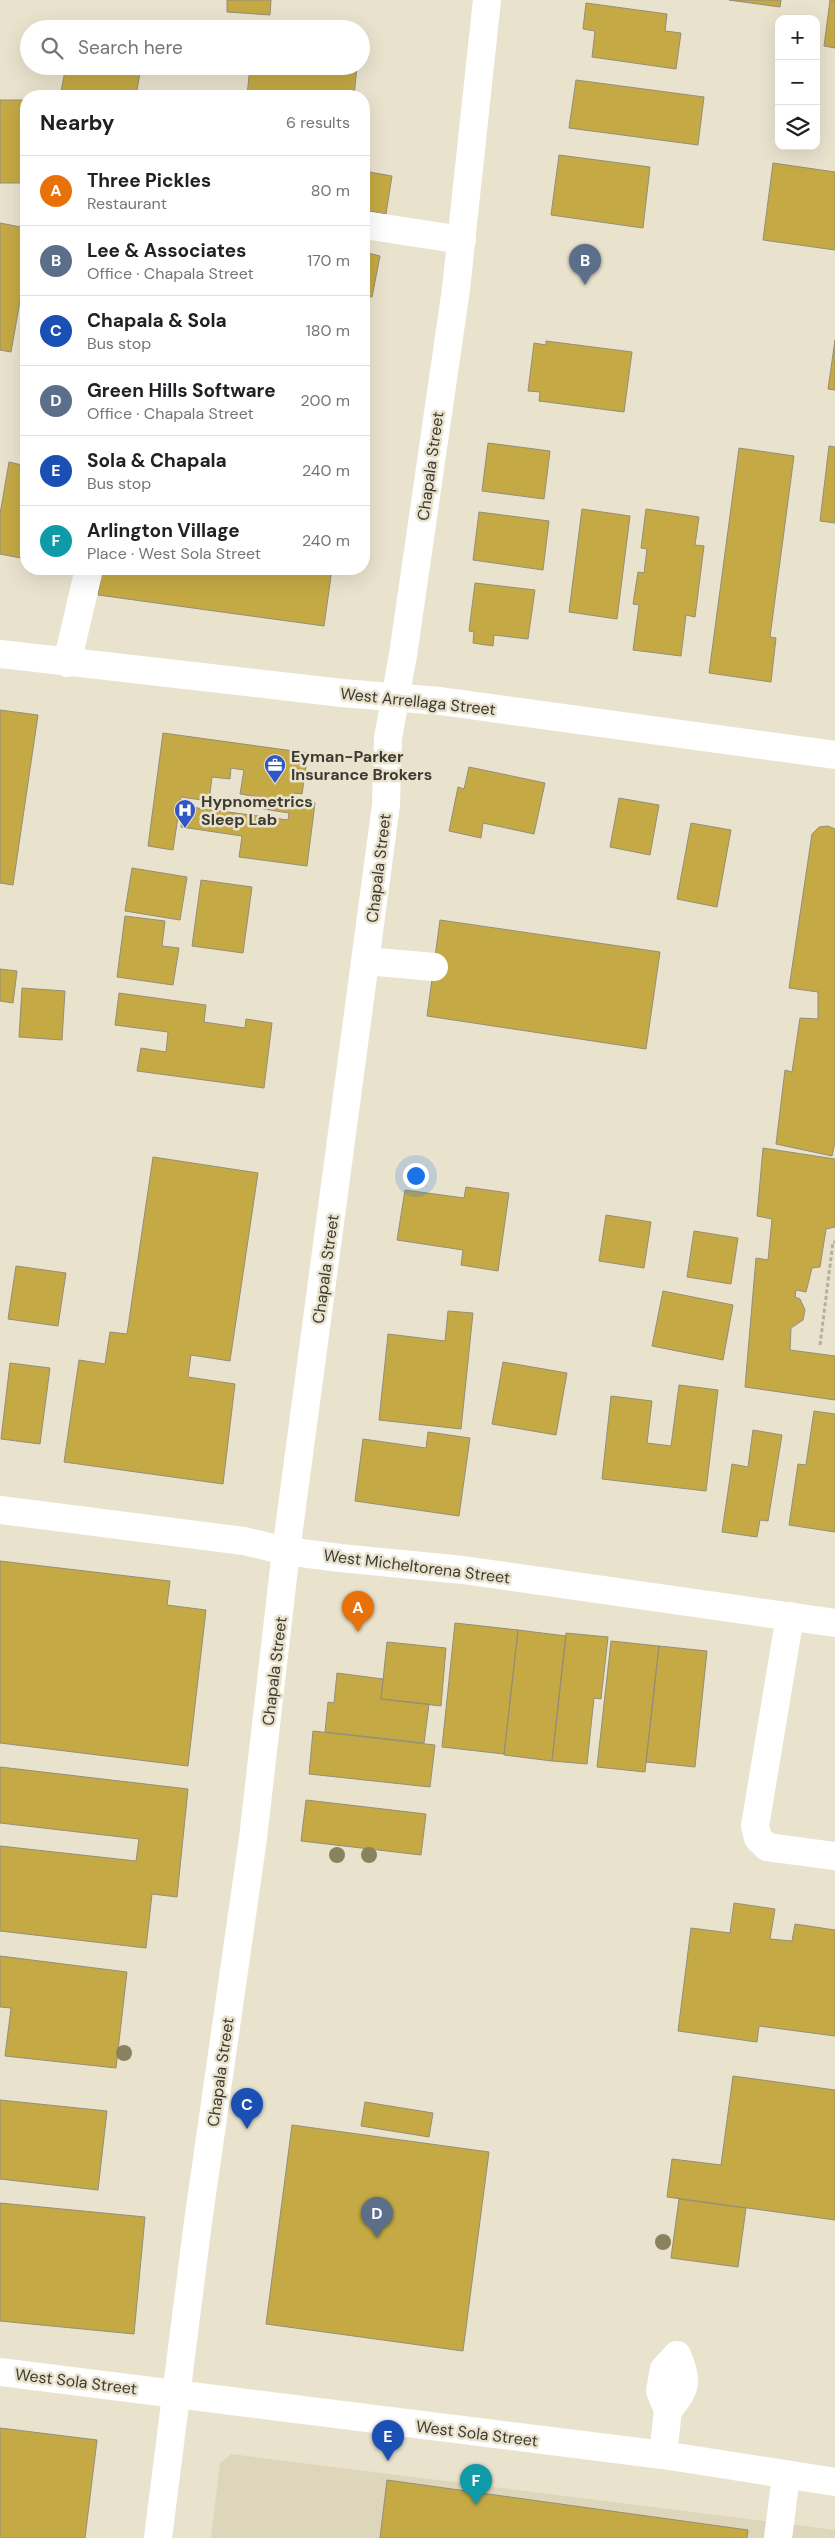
<!DOCTYPE html>
<html lang="en">
<head>
<meta charset="utf-8">
<style>
	:root { --surface:#fff; --page:#f2f2f2; --text:#202124; --muted:#757577; --line:#e0e0e0; --accent:#3156c6 }
	body { margin:0; font-family:"DM Sans",sans-serif; background:var(--page); color:var(--text) }
	.controls { position:absolute; right:15px; top:15px; display:grid; overflow:hidden; border-radius:10px; box-shadow:0 5px 20px #0002 }
	.controls button { width:45px; height:45px; display:grid; place-items:center; padding:0; border:0; border-bottom:1px solid var(--line); background:var(--surface); color:var(--text); font:25px sans-serif }
	.you { position:absolute; left:415px; top:1175px; width:18px; height:18px; margin:-12px; border:4px solid #fff; border-radius:50%; background:#1a73e8; box-shadow:0 0 0 8px #1a73e833 }
	.badge { display:grid; place-items:center; width:32px; height:32px; border-radius:50%; background:var(--accent); color:#fff; font-size:16px; font-weight:700 }
	.pin { position:absolute; translate:-50% -41px; filter:drop-shadow(0 1px 2px #0008) }
	.pin::after { content:''; position:absolute; top:26px; width:18px; height:15px; background:inherit; clip-path:polygon(0 0,100% 0,50% 100%) }
	.list { margin:0; padding:0; list-style:none }
	h2 { display:flex; justify-content:space-between; align-items:center; height:65px; margin:0; padding:0 20px; font-size:21px }
	h2 small { font-size:16px; font-weight:400; color:var(--muted) }
	.list li { display:grid; grid-template-columns:32px 1fr auto; gap:15px; align-items:center; box-sizing:border-box; height:70px; padding:0 20px; border-top:1px solid var(--line) }
	.list b { display:block; font-size:19px; white-space:nowrap }
	.list p { margin:0; font-size:16px; white-space:nowrap; color:var(--muted) }
	.list em { font-size:16px; font-style:normal; color:var(--muted) }
	.icon { flex:none; width:28px; height:28px; fill:none; stroke:currentColor; stroke-width:2; stroke-linecap:round; stroke-linejoin:round }
	.map { position:relative; flex:none; width:835px; height:2538px; overflow:hidden }
	.search { position:absolute; background:var(--surface); box-shadow:0 5px 20px #0002; left:20px; top:20px; width:350px; height:55px; display:flex; align-items:center; gap:12px; box-sizing:border-box; padding:0 18px; border-radius:28px; color:var(--muted); font-size:19px }
	.panel { position:absolute; background:var(--surface); box-shadow:0 5px 20px #0002; left:20px; top:90px; width:350px; height:485px; border-radius:20px }
	.map>svg:first-child { display:block }
	.built { fill:#ded6ba }
	.building { fill:#c4a944; stroke:#948e7b }
	.lines { fill:none; stroke-linecap:round; stroke-linejoin:round }
	.path { stroke:#b4af9e; stroke-width:3; stroke-dasharray:4 2.5; stroke-linecap:butt }
	.minor { stroke:#fff; stroke-width:28 }
	.major { stroke:#fff; stroke-width:28 }
	.tree { fill:#8a825f }
	.labels { text-anchor:middle; stroke-width:5; stroke-linejoin:round; paint-order:stroke }
	.street-label { font-size:16px; fill:#3d3a32; stroke:#e9e3ce }
	.poi-label { font-size:16px; font-weight:bold; fill:#3d3a32; stroke:#e9e3ce; text-anchor:start }
</style>
</head>
<body>
<div class="map">
<svg width="835" height="2538" viewBox="0 0 835 2538">
	<rect width="100%" height="100%" fill="#e9e3ce"/>
	<!-- built -->
	<path class="built" d="M231,2454l604,76v8h-624l9,-75z"/>
	<!-- building -->
	<path class="building" d="M227,0h44l-1,15 -43,-3z
		M729,0h52l-1,7z
		M830,0h5v48l-11,-2z
		M586,3l81,11 -2,17 16,2 -5,36 -84,-12 3,-26 -12,-2z
		M66,66h45l29,7 -4,23h-76z
		M250,66h107l-3,30h-107z
		M576,80l128,17 -6,48 -129,-17z
		M0,100h26v83h-26z
		M559,155l91,12 -7,61 -92,-13z
		M773,163l62,9v78l-72,-10z
		M364,171l28,5 -6,38 -22,-4z
		M0,223l26,5v39l-15,85 -11,-2z
		M364,252l16,4 -8,41 -8,-1z
		M835,340v50l-7,-1z
		M546,341l86,11 -8,60 -85,-11 1,-9 -12,-1 6,-48 12,2z
		M364,407h4l-4,52z
		M488,443l62,8 -6,48 -62,-8z
		M829,446l6,1v76l-15,-2z
		M739,448l55,8 -24,181 6,1 -5,44 -62,-9z
		M9,462l17,4v93l-26,-5v-40z
		M582,509l48,7 -13,103 -48,-7z
		M646,509l53,8 -4,28 9,1 -9,71 -9,-2 -5,41 -48,-6 6,-45 -6,-1 5,-32 6,1 3,-24 -6,-1z
		M479,512l70,9 -6,49 -70,-10z
		M102,569h230l-8,57 -226,-31z
		M475,583l60,7 -7,49 -34,-4 -1,11 -20,-3 1,-11 -5,-1z
		M0,710l38,5 -25,170 -13,-2z
		M163,733l145,20 -6,41 -8,-1 -1,7 22,3 -8,63 -68,-9 3,-21 -61,-9 2,-21 105,14 1,-7 -26,-4 2,-11 -25,-4 4,-24 -13,-2 -1,11 -18,-2 -3,24 -28,-4 -8,53 -25,-4z
		M469,767l76,16 -11,51 -51,-11 -2,15 -32,-7 9,-44 6,2z
		M619,798l40,7 -9,50 -40,-8z
		M691,823l40,7 -14,77 -40,-8z
		M828,826l7,3v313l-3,14 -56,-12 9,-74 7,2 8,-54 18,1v-27l-29,-4 23,-154 7,-7z
		M132,868l55,9 -7,43 -55,-9z
		M201,880l51,7 -9,66 -51,-7z
		M125,916l40,5 -3,25 17,2 -6,37 -56,-8z
		M440,920l220,32 -14,97 -219,-33z
		M0,969l17,2 -4,32 -13,-2z
		M22,988l43,3 -3,49 -43,-3z
		M119,993l87,12 -2,17 41,6 1,-9 26,4 -8,65 -127,-17 4,-23 25,4 2,-20 -53,-7z
		M763,1148l72,11v68l-9,2 -6,38 -8,1 -6,24 -10,-2 -1,7 5,2 5,11 -2,10 -12,8 -1,22 45,6v44l-90,-13 11,-129 12,2 4,-41 -15,-3z
		M153,1157l105,16 -28,188 -39,-6 -3,22 47,7 -12,100 -159,-22 15,-102 26,4 5,-32 17,2z
		M466,1187l43,6 -11,78 -37,-6 2,-15 -66,-10 8,-50 59,8z
		M606,1215l45,7 -7,46 -45,-7z
		M694,1231l44,7 -7,46 -44,-7z
		M16,1266l50,7 -8,53 -50,-7z
		M663,1291l70,14 -10,55 -71,-14z
		M448,1311l25,2 -12,116 -82,-9 9,-86 57,7z
		M503,1362l64,11 -11,62 -64,-11z
		M10,1363l40,5 -10,76 -39,-5z
		M679,1385l39,5 -12,101 -104,-12 9,-83 41,5 -5,42 24,3z
		M814,1411l21,3v118l-46,-7 9,-61 8,1z
		M753,1430l29,5 -14,86 -8,-1 -3,17 -35,-5 10,-68 16,3z
		M428,1432l42,6 -11,78 -104,-15 8,-62 63,9z
		M0,1561l170,20 -3,24 39,5 -18,156 -188,-23z
		M455,1623l63,7 -14,124 -62,-7z
		M518,1630l48,6 -14,125 -48,-6z
		M566,1633l42,4 -7,62 -7,-1 -7,66 -35,-3z
		M611,1641l48,5 -14,126 -48,-5z
		M387,1642l59,6 -5,58 -60,-7z
		M659,1646l48,5 -12,116 -49,-5z
		M337,1673l46,6 -2,20 48,5 -5,39 -99,-11 3,-30 6,1z
		M313,1731l122,14 -5,42 -121,-13z
		M0,1767l188,22 -11,108 -25,-3 -6,54 -146,-17v-85l136,15 3,-22 -139,-16z
		M306,1800l120,14 -5,41 -120,-14z
		M734,1903l41,6 -5,30 22,2 3,-17 40,6v106l-76,-10 -2,16 -79,-11 13,-103 39,5z
		M0,1956l127,16 -11,96 -111,-12 6,-48 -11,-1z
		M733,2076l102,14v130l-168,-23 5,-38 49,6z
		M0,2100l107,11 -9,79 -98,-11z
		M365,2102l68,11 -4,24 -68,-11z
		M292,2125l197,27 -26,199 -197,-27z
		M679,2199l67,9 -8,59 -67,-9z
		M0,2203l145,14 -11,117 -134,-13z
		M0,2428l97,12 -12,98h-85z
		M387,2480l361,50 -1,8h-367z"/>
	<g class="lines">
		<!-- path -->
		<path class="path" d="M820,1345l13,-103h2"/>
		<!-- minor -->
		<path class="minor" d="M364,225l98,15
			M0,654l342,39 98,8 395,54
			M67,663l22,-94
			M366,961l68,6
			M286,1551l100,-746 2,-67 15,-83 53,-366 31,-289
			M790,1616l-35,210 3,12 9,9 68,9
			M0,2372l663,83 172,27
			M663,2455l5,-45 -8,-19 4,-22 13,-14c11,25 10,34 -9,55
			M778,2538l8,-62"/>
		<!-- major -->
		<path class="major" d="M0,1510l244,31 42,10 54,7 123,12 372,53
			M158,2538l40,-316 55,-384 33,-287"/>
	</g>
	<!-- trees -->
	<g class="tree">
		<circle cx="337" cy="1855" r="8"/>
		<circle cx="369" cy="1855" r="8"/>
		<circle cx="124" cy="2053" r="8"/>
		<circle cx="663" cy="2242" r="8"/>
	</g>
	<!-- icons -->
	<defs>
		<g id="office-pin" transform="scale(1.125)"><path d="M0 17L-7.5 6A9.5 9.5 0 1 1 7.5 6Z" fill="#3156c6" stroke="#e9e3ce"/><path d="M-6-3h4V-5.5h4V-3h4V5H-6ZM-1-4.5V-3h2v-1.5ZM-6 0V1H6V0Z" fill="#fff"/></g>
		<g id="hospital-pin" transform="scale(1.125)"><path d="M0 17L-7.5 6A9.5 9.5 0 1 1 7.5 6Z" fill="#3156c6" stroke="#e9e3ce"/><path d="M-5-5h3v3.5h4V-5h3V5h-3V1.5h-4V5h-3Z" fill="#fff"/></g>
	</defs>
	<g fill-rule="evenodd">
		<use href="#office-pin" x="275" y="765"/>
		<use href="#hospital-pin" x="185" y="810"/>
	</g>
	<g class="labels">
		<!-- street labels -->
		<g class="street-label">
			<text transform="translate(430 466) rotate(-82)" y="6">Chapala Street</text>
			<text transform="translate(418 701) rotate(6)" y="6">West Arrellaga Street</text>
			<text transform="translate(378 868) rotate(-83)" y="6">Chapala Street</text>
			<text transform="translate(325 1269) rotate(-82)" y="6">Chapala Street</text>
			<text transform="translate(417 1566) rotate(7)" y="6">West Micheltorena Street</text>
			<text transform="translate(274 1671) rotate(-83)" y="6">Chapala Street</text>
			<text transform="translate(220 2072) rotate(-82)" y="6">Chapala Street</text>
			<text transform="translate(76 2381) rotate(7)" y="6">West Sola Street</text>
			<text transform="translate(477 2433) rotate(7)" y="6">West Sola Street</text>
		</g>
		<!-- poi labels -->
		<g class="poi-label">
			<text x="291" y="762">Eyman-Parker<tspan x="291" dy="18">Insurance Brokers</tspan></text>
			<text x="201" y="807">Hypnometrics<tspan x="201" dy="18">Sleep Lab</tspan></text>
		</g>
	</g>
</svg>
<div class="controls">
<button>+</button>
<button>−</button>
<button><svg class="icon" aria-label="layers" viewBox="0 0 24 24"><path d="M12 4l9 5-9 5-9-5zM3 14l9 5 9-5"/></svg></button>
</div>
<div class="you"></div>
<div class="pin badge" style="left:358px;top:1632px;background:#e8710a">A</div>
<div class="pin badge" style="left:585px;top:285px;background:#5c6f8a">B</div>
<div class="pin badge" style="left:247px;top:2129px;background:#1a4fb4">C</div>
<div class="pin badge" style="left:377px;top:2238px;background:#5c6f8a">D</div>
<div class="pin badge" style="left:388px;top:2461px;background:#1a4fb4">E</div>
<div class="pin badge" style="left:476px;top:2505px;background:#0f9aa8">F</div>
<div class="search"><svg class="icon" aria-label="search" viewBox="0 0 24 24"><circle cx="10" cy="10" r="6"/><path d="M15 15l6 6"/></svg>Search here</div>
<section class="panel">
<h2>Nearby<small>6 results</small></h2>
<ul class="list">
<li><span class="badge" style="background:#e8710a">A</span><div><b>Three Pickles</b><p>Restaurant</p></div><em>80 m</em></li>
<li><span class="badge" style="background:#5c6f8a">B</span><div><b>Lee &amp; Associates</b><p>Office · Chapala Street</p></div><em>170 m</em></li>
<li><span class="badge" style="background:#1a4fb4">C</span><div><b>Chapala &amp; Sola</b><p>Bus stop</p></div><em>180 m</em></li>
<li><span class="badge" style="background:#5c6f8a">D</span><div><b>Green Hills Software</b><p>Office · Chapala Street</p></div><em>200 m</em></li>
<li><span class="badge" style="background:#1a4fb4">E</span><div><b>Sola &amp; Chapala</b><p>Bus stop</p></div><em>240 m</em></li>
<li><span class="badge" style="background:#0f9aa8">F</span><div><b>Arlington Village</b><p>Place · West Sola Street</p></div><em>240 m</em></li>
</ul>
</section>
</div>
</body>
</html>
